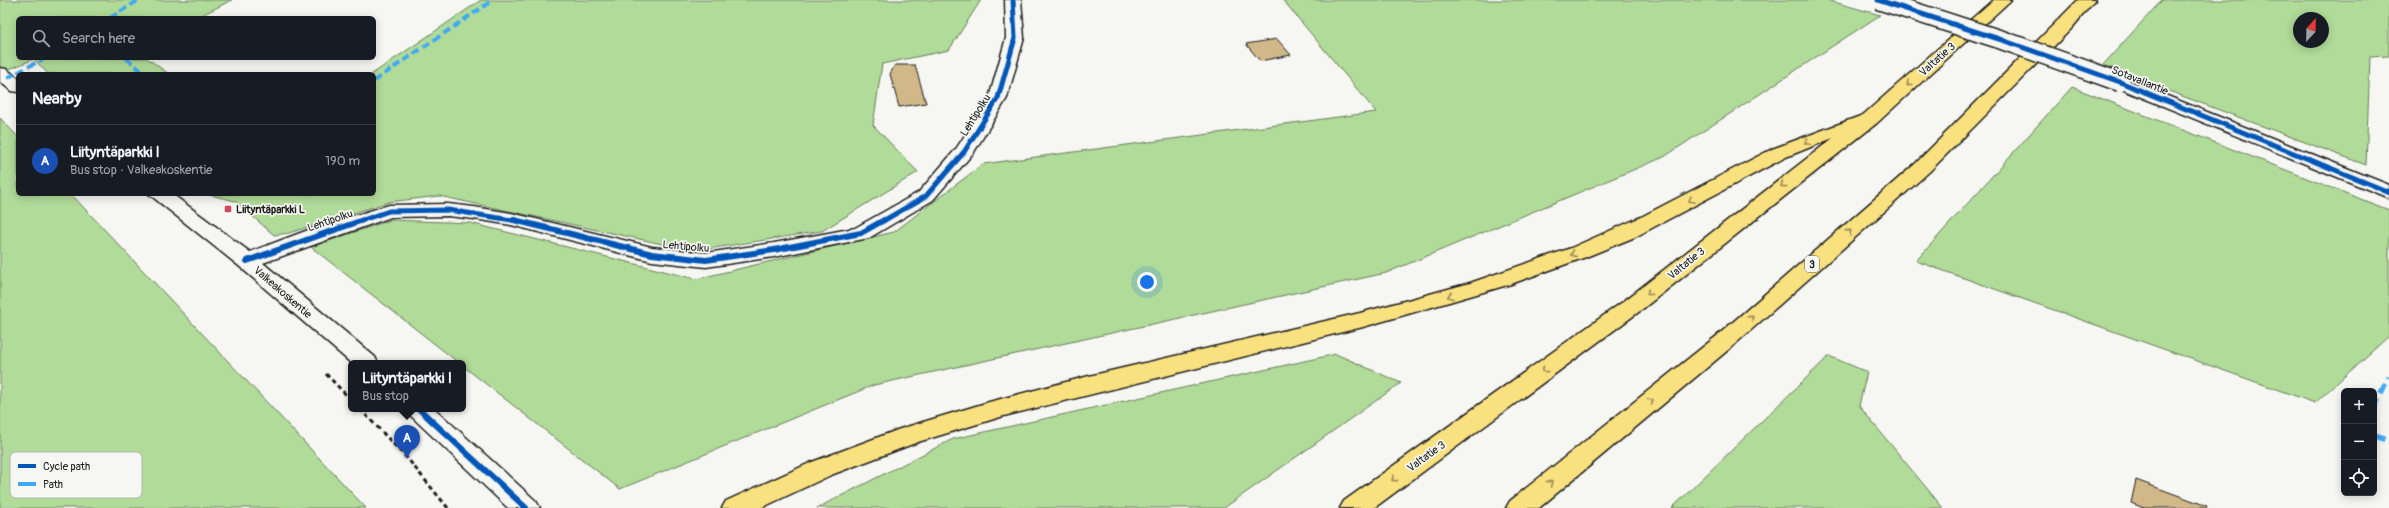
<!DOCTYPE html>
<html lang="en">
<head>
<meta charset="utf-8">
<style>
	:root { --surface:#171b24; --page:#20242c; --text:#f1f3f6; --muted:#9ea1a6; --line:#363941; --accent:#ea580c }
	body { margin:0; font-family:Pangolin,sans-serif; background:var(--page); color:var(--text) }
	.controls { position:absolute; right:12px; bottom:12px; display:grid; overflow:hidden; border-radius:6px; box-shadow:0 2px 10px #0003 }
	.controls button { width:36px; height:36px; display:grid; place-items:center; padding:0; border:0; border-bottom:1px solid var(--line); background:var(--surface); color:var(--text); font:20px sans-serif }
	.compass { position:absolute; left:2293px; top:12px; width:36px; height:36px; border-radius:50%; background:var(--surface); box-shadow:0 2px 10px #0003; rotate:22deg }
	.you { position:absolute; left:1147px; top:282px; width:14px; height:14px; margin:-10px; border:3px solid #fff; border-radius:50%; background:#1a73e8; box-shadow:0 0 0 6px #1a73e833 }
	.badge { display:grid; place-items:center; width:26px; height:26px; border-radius:50%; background:var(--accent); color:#fff; font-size:13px; font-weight:700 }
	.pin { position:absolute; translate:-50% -33px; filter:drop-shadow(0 1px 2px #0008) }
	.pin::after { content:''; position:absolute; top:21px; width:14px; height:12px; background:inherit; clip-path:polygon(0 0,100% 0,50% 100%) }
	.popup { position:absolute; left:348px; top:360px; width:118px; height:52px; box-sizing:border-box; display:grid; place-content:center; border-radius:6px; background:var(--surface); filter:drop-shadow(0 1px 3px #0005); font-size:13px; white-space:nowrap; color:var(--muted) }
	.popup b { font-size:15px; color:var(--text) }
	.popup::after { content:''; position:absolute; left:50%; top:100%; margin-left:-8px; border:8px solid transparent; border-top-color:var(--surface) }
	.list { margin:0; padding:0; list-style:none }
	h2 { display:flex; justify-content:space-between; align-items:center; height:52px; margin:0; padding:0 16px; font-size:17px }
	h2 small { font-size:13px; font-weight:400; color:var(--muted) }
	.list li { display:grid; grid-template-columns:26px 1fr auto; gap:12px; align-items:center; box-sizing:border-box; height:72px; padding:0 16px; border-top:1px solid var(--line) }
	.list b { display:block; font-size:15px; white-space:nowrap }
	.list p { margin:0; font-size:13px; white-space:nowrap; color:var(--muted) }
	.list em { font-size:13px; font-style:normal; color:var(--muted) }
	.icon { flex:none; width:22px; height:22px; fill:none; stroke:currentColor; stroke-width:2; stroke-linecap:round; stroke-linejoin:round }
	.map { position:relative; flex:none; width:2389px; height:508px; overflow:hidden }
	.search { position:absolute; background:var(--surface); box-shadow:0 2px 10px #0003; left:16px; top:16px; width:360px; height:44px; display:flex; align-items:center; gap:10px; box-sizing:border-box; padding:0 14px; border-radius:6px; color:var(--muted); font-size:15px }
	.panel { position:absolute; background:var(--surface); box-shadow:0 2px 10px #0003; left:16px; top:72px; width:360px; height:124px; border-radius:6px }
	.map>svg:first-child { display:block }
	.green { fill:#b1db98; stroke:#667c5a; fill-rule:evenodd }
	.building { fill:#d1b888; stroke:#1c1c1c }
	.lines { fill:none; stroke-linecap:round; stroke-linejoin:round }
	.minor-casing { stroke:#1c1c1c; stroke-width:3 }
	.highway-casing { stroke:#1c1c1c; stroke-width:3 }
	.path { stroke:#1c1c1c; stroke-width:3; stroke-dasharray:4.5 3.5; stroke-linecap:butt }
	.minor { fill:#f6f6f2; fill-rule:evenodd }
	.highway { fill:#fae180; fill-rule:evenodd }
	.minor-bridge-casing { stroke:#1c1c1c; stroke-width:21; stroke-linecap:butt }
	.minor-bridge { stroke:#f6f6f2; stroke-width:18 }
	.quiet-far1 { stroke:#3fa9f5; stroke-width:4; stroke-dasharray:8 4; stroke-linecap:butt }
	.quiet { stroke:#3fa9f5; stroke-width:5.5; stroke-dasharray:11 5.5; stroke-linecap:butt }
	.cycleway-far1-casing { stroke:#f6f6f2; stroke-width:7 }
	.cycleway-casing { stroke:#f6f6f2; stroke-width:9 }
	.cycleway-far1 { stroke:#0057b8; stroke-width:5 }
	.cycleway { stroke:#0057b8; stroke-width:6 }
	.oneway { stroke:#968853 }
	.poi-dot { fill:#d1495b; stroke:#f6f6f2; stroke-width:1.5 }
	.labels { text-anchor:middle; stroke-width:3.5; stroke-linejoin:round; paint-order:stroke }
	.shield { fill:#f6f6f2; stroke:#5d5d5c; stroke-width:1 }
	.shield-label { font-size:10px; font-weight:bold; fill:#1c1c1c }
	.street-label { font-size:11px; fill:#1c1c1c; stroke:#f6f6f2 }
	.poi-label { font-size:11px; font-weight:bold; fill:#1c1c1c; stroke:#f6f6f2; text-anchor:start }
	.key { fill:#f6f6f2; stroke:#b5b5b2; stroke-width:1 }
	.key-label { font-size:11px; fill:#1c1c1c }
</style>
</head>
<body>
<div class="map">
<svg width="2389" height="508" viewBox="0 0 2389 508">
	<rect width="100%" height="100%" fill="#f6f6f2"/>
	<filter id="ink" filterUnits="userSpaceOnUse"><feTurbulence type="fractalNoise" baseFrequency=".025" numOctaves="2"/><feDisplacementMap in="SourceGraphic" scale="8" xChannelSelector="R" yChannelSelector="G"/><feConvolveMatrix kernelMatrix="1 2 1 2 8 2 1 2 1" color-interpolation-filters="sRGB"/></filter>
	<g filter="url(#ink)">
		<!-- green -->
		<path class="green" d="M0,0h232l-36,18h-178v40h129l22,16h-121l-14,-15 -34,14z
			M481,0h500l-32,50 -67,14 -9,61 45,47 -96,59 -127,20 -256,-55 -50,6 -100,31 -15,2 -39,-34 -29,-7h168l-2,-120z
			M1283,0h544l53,15 -216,142 -278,116 -512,112 -254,104 -157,-123v-3h-4l-148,-116 79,-27 80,3 226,56 198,-47 89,-68 393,-52z
			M2162,0h227v56l-19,1 -4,108 -264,-99zM2299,18h24v24h-24z
			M2072,87l317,123v126l-74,67 -399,-142z
			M0,118l18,19v57h53l295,314h-366z
			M1336,354l65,29 -177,125h-407l136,-69z
			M1829,356l38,16 -8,34 84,102h-271z"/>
		<!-- building -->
		<path class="building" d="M1277,39l14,16 -31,6 -14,-17z
			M895,65h20l11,38 -27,4 -9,-33z
			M2136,480l71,26 -1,2h-62l-13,-5z"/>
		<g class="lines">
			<!-- minor casing -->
			<g class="minor-casing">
				<path id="minor" d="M1005,0h16l3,38 -17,60 -33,54 -41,48 -64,38 -95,19 -68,10 -54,-6 -141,-36 -37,-6 -26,-3 -57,1 -128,46 112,94 3,6h-27l-112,-97 -90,-72h23l78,58 61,-23 78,-24 59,-1 26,3 37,6 141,34 54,6 68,-10 81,-15 64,-36 37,-43 33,-51 17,-60z
					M0,68l6,1 12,9v14l-6,-1 -12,-9z
					M2120,77l269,108v13l-275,-112 -3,-4 3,-4z
					M406,409h29l101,92 4,7h-32l-98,-93z"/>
			</g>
			<!-- highway casing -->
			<g class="highway-casing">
				<path id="highway" d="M1993,0h18l-134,123 -237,188 -266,197h-34l4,-7 280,-200 209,-163 -47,19 -151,80 -49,20 -75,27 -148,43 -359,89 -86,26 -87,33 -70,33h-39l4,-7 86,-39 88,-33 89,-27 100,-26 271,-63 110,-30 101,-35 72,-32 129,-67 91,-34z
					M2078,0h17l-23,28 -143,144 -195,173 -195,163h-33l4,-7 208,-166 197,-171z"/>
			</g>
			<!-- path -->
			<path class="path" d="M326,374l25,26
				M360,409l47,49 41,50"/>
			<!-- minor -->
			<use href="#minor" class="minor"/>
			<!-- highway -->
			<use href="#highway" class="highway"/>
			<!-- minor-bridge casing -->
			<g class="minor-bridge-casing">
				<path id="minor-bridge" d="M1878,0l124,40 118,42"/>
			</g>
			<!-- minor-bridge -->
			<use href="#minor-bridge" class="minor-bridge"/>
			<!-- quiet-far1 -->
			<path class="quiet-far1" d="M110,18l29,-18
				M126,58l19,16
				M7,78l38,-20
				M374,81l119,-81"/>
			<!-- quiet -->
			<path class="quiet" d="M2374,408l15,-32
				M2374,436l15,5"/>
			<!-- cycleway-far1 casing -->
			<g class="cycleway-far1-casing">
				<path id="cycleway-far1" d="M1878,0l124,40 118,42 269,110
					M360,221l29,-10 59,-1 70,11
					M883,221l43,-25 38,-44 34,-54 17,-60 -2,-38"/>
			</g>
			<!-- cycleway casing -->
			<g class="cycleway-casing">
				<path id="cycleway" d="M514,220l138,34 54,6 68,-10 87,-17 23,-13
					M247,261l116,-41
					M419,409l107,99"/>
			</g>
			<!-- cycleway-far1 -->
			<use href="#cycleway-far1" class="cycleway-far1"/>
			<!-- cycleway -->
			<use href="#cycleway" class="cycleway"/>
		</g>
		<!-- one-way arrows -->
		<defs><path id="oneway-chevron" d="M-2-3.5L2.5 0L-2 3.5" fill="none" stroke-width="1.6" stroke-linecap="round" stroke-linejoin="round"/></defs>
		<g class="oneway">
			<use href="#oneway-chevron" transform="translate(1909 84) rotate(138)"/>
			<use href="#oneway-chevron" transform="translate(1807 142) rotate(160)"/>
			<use href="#oneway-chevron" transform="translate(1783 185) rotate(143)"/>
			<use href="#oneway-chevron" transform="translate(1691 200) rotate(152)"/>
			<use href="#oneway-chevron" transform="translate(1849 232) rotate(-41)"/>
			<use href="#oneway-chevron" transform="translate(1573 254) rotate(157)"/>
			<use href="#oneway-chevron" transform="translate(1649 293) rotate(141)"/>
			<use href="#oneway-chevron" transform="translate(1450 296) rotate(164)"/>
			<use href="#oneway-chevron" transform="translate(1751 318) rotate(-41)"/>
			<use href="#oneway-chevron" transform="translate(1544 370) rotate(144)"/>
			<use href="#oneway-chevron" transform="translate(1651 401) rotate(-39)"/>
			<use href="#oneway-chevron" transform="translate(1394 479) rotate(144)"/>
			<use href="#oneway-chevron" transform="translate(1550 483) rotate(-39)"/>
		</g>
	</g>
	<!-- markers -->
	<rect class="poi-dot" x="224" y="205" width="8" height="8" rx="2"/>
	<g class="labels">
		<!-- shield labels -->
		<rect class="shield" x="1805" y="256" width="14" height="16" rx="3"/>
		<g class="shield-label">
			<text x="1812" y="268">3</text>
		</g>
		<!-- street labels -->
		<g class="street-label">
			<text transform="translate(1937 59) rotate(-42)" y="4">Valtatie 3</text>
			<text transform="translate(2140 80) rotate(22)" y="4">Sotavallantie</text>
			<text transform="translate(975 115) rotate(-58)" y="4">Lehtipolku</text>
			<text transform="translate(330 220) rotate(-19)" y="4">Lehtipolku</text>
			<text transform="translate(686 246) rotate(5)" y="4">Lehtipolku</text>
			<text transform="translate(1686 263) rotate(-39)" y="4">Valtatie 3</text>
			<text transform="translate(283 292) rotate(41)" y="4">Valkeakoskentie</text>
			<text transform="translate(1426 456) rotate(-36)" y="4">Valtatie 3</text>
		</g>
		<!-- poi labels -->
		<g class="poi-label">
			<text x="236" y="213">Liityntäparkki L</text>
		</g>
	</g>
	<!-- legend -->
	<rect x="10" y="452" width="132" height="46" rx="6" class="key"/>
	<rect x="18" y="464" width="18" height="4" fill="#0057b8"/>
	<rect x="18" y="482" width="18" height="4" fill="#3fa9f5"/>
	<g class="key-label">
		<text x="43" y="470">Cycle path</text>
		<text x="43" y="488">Path</text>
	</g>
</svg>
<div class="controls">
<button>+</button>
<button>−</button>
<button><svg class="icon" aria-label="locate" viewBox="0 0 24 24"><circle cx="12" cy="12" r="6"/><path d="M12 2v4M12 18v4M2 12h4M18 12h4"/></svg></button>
</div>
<svg class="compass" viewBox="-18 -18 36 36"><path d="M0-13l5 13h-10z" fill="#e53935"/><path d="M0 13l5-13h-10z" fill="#9ea1a6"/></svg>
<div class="you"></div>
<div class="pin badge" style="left:407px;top:458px;background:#1a4fb4">A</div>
<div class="popup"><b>Liityntäparkki I</b>Bus stop</div>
<div class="search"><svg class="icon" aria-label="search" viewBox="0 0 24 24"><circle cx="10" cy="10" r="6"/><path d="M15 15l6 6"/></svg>Search here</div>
<section class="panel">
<h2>Nearby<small></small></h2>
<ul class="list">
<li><span class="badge" style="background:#1a4fb4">A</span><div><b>Liityntäparkki I</b><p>Bus stop · Valkeakoskentie</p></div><em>190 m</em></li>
</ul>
</section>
</div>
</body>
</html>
